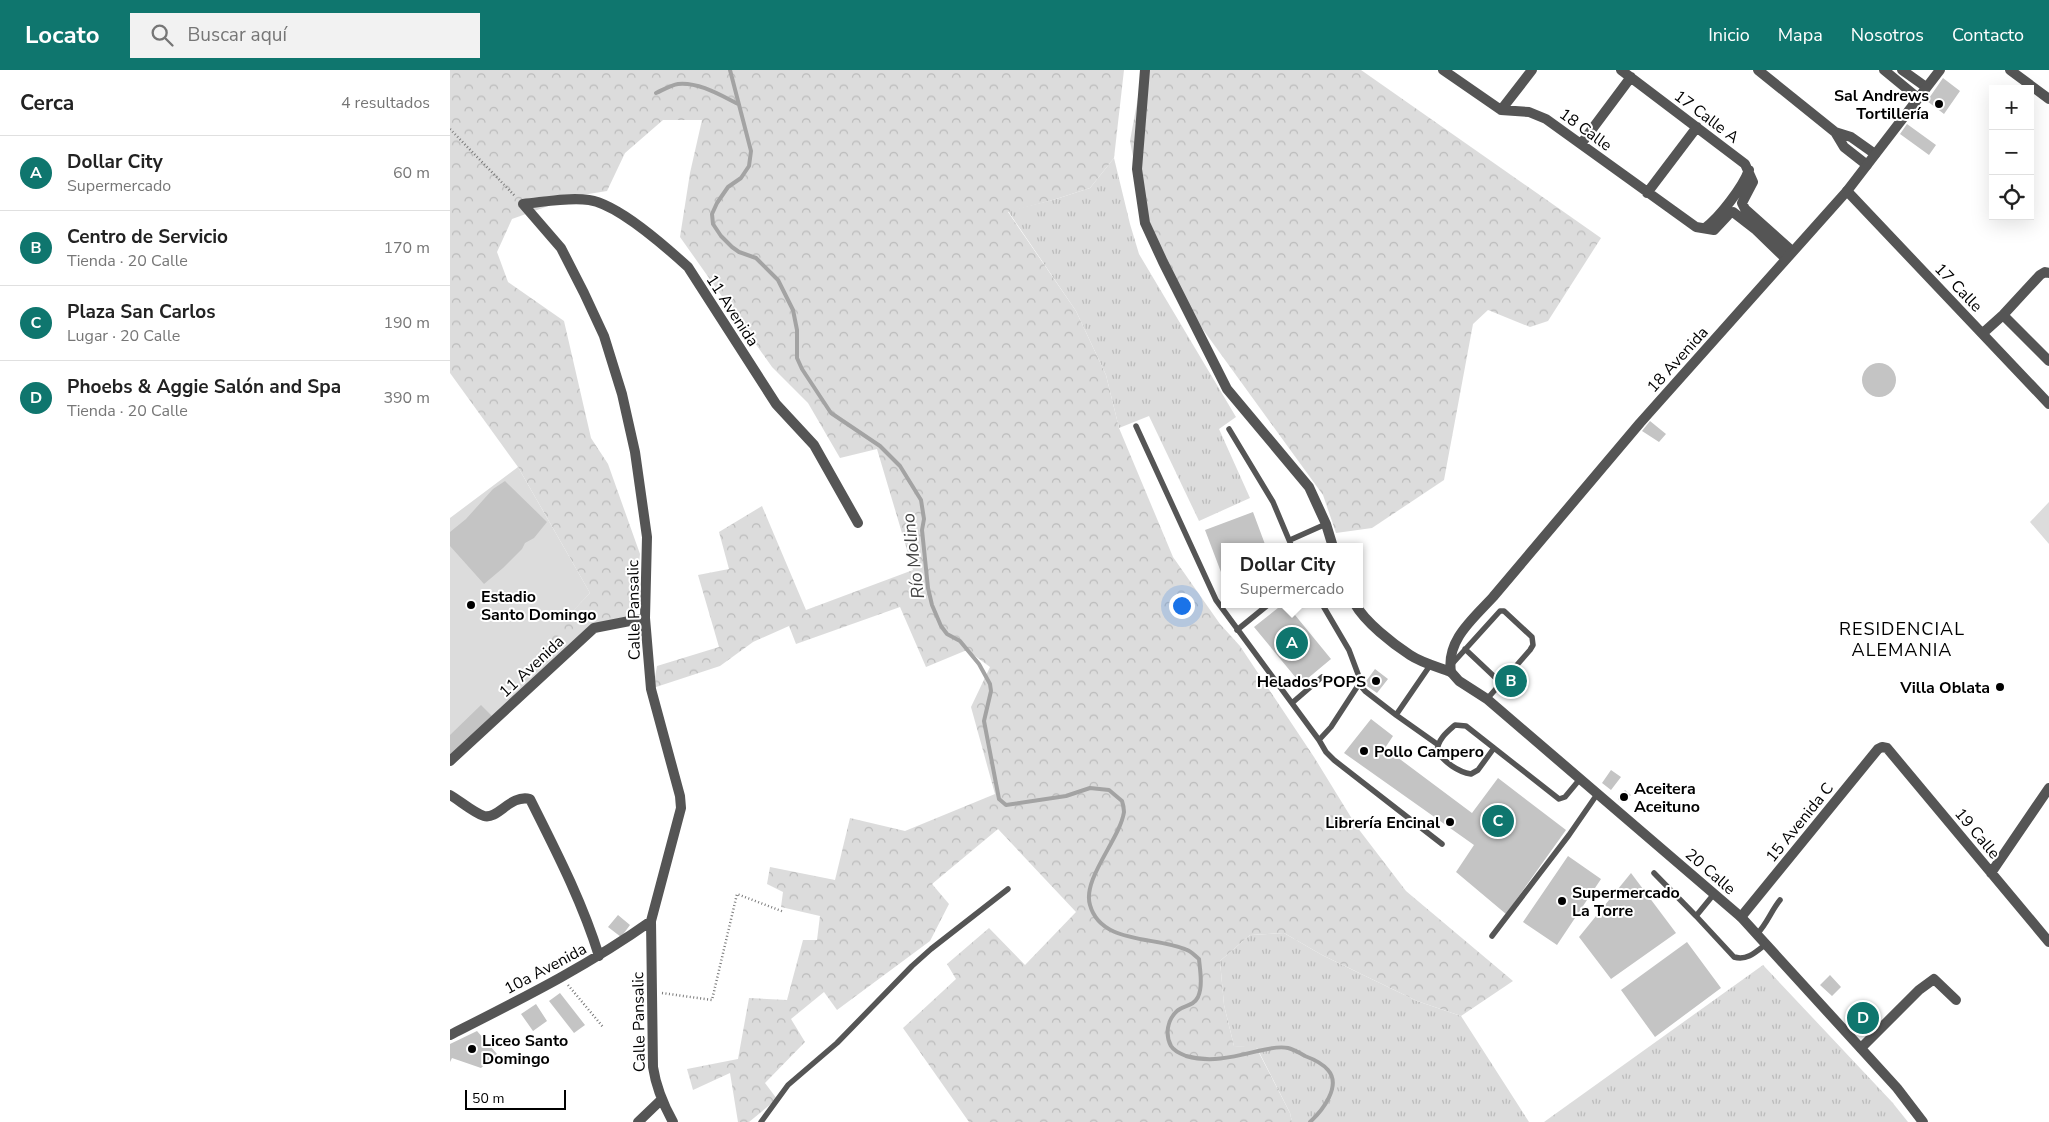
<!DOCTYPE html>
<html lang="es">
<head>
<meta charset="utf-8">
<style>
	:root { --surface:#fff; --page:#f2f2f2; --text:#222; --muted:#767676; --line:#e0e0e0; --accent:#0f766e }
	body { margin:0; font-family:"Nunito Sans",sans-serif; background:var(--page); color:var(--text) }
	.controls { position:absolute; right:15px; top:15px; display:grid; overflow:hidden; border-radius:0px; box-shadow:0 5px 20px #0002 }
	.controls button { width:45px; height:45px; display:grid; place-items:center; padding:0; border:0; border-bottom:1px solid var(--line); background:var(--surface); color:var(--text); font:25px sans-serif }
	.scale { position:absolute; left:15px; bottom:12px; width:101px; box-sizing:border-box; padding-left:5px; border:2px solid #000; border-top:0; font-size:14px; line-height:18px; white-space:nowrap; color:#000; -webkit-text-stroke:4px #fff; paint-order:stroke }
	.you { position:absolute; left:731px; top:535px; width:18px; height:18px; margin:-12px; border:4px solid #fff; border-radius:50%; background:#1a73e8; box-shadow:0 0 0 8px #1a73e833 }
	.badge { display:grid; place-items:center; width:32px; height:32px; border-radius:50%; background:var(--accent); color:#fff; font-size:16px; font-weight:700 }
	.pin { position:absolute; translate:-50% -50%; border:2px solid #fff; box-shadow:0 1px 5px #0006 }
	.popup { position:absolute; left:771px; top:473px; width:142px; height:65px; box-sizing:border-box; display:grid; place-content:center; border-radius:0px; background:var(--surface); filter:drop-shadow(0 1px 4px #0005); font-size:16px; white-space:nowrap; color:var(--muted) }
	.popup b { font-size:19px; color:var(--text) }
	.popup::after { content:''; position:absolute; left:50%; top:100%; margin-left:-10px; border:10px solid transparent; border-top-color:var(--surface) }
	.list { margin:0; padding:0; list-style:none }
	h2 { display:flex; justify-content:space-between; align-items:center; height:65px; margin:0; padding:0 20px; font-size:21px }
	h2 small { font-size:16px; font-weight:400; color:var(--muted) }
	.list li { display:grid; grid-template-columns:32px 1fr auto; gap:15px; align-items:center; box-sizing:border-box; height:75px; padding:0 20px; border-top:1px solid var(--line) }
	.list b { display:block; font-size:19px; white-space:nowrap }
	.list p { margin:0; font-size:16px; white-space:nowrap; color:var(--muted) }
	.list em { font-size:16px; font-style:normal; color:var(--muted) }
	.icon { flex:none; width:28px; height:28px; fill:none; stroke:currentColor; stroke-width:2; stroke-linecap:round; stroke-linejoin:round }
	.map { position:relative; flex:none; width:1599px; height:1052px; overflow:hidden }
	header { display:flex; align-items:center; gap:30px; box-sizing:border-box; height:70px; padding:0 25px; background:var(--accent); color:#fff }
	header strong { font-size:24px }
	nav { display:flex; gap:28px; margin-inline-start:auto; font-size:18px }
	.search { width:350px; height:45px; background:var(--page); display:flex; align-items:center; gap:12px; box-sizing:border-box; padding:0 18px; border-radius:0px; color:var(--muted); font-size:19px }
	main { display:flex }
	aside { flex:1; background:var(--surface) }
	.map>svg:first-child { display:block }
	.grass { fill:url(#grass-tufts) }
	.forest { fill:url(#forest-crowns) }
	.park { fill:#dcdcdc }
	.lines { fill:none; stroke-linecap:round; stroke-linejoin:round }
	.stream { stroke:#a3a3a3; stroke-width:4 }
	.building { fill:#c4c4c4 }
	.path { stroke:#777; stroke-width:2.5; stroke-dasharray:1 2.5; stroke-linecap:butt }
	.service { stroke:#555; stroke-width:5.5 }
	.minor { stroke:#555; stroke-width:10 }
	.tertiary { stroke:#555; stroke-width:10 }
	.poi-dot { fill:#000; stroke:#fff; stroke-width:2 }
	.labels { text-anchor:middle; stroke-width:4; stroke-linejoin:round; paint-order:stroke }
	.poi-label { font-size:16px; font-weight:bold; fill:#000; stroke:#fff; text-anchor:start }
	.street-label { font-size:16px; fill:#000; stroke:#fff }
	.water-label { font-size:18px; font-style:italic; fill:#444; stroke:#fff }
	.neighbourhood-label { font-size:18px; letter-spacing:1px; fill:#000; stroke:#fff }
</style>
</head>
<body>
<header>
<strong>Locato</strong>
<div class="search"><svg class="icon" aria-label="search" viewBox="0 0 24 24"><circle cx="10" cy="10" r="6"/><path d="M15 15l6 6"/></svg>Buscar aquí</div>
<nav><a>Inicio</a><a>Mapa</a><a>Nosotros</a><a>Contacto</a></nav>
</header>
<main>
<aside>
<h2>Cerca<small>4 resultados</small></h2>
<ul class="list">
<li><span class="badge">A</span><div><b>Dollar City</b><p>Supermercado</p></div><em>60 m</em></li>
<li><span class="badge">B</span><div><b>Centro de Servicio</b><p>Tienda · 20 Calle</p></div><em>170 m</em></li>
<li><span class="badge">C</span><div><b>Plaza San Carlos</b><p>Lugar · 20 Calle</p></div><em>190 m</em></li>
<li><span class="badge">D</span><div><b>Phoebs &amp; Aggie Salón and Spa</b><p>Tienda · 20 Calle</p></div><em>390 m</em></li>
</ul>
</aside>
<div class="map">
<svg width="1599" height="1052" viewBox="0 0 1599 1052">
	<defs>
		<pattern id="grass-tufts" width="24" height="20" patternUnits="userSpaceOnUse" patternTransform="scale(1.25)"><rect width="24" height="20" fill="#dcdcdc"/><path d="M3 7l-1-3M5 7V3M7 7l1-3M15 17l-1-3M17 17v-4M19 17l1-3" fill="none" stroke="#bbb"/></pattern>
		<pattern id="forest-crowns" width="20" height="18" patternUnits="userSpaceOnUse" patternTransform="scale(1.25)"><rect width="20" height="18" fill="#dcdcdc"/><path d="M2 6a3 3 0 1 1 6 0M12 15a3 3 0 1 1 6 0" fill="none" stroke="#bbb"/></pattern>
	</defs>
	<rect width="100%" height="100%" fill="#fff"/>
	<!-- grass -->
	<path class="grass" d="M664,88l16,66 9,30 97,163 -17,12 31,69 -51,23 -50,-105 -30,12 -13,-53 -30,-64 -68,-100 45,-11 37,-12z
		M834,863l38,22 95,46 44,15 68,106h-237l-2,-9 -33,-65 -23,-2 -10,-41 -4,-44 30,-26z
		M1313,895l129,137 16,20h-364z"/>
	<!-- forest -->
	<path class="forest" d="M0,0h674l-10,88 -24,30 -37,12 -45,12 68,99 30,64 13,53 54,129 47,67 20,22 74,111 43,70 49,64 107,90 -52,35 -44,-15 -95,-46 -38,-22 -34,2 -30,26 4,44 10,41 22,1 34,66 2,9h-323l-66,-94 53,-49 -9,-15 42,-36 36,37 51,-53 -78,-83 -66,55 17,20 -19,37 -93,69 -13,-18 -33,27 14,23 -40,41 12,16 -28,23h-11l-8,-49 -37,17 -6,-21 51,-10 11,-61 38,2 16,-60h14l3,-24 -39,-9 2,-15 -16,-8 3,-17 65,13 15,-62 55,13 90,-37 -24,-87 19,-40 -23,-17 -41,17 -26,-60 -104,37 -7,-18 -36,16 -33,24 -67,22 4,-22 62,-19 -21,-72 31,-6 -10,-37 43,-26 44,104 107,-40 -36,-121 -37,9 -32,-55 -36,-36 -92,-130 10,-64 12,-53h-39l-38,33 -18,38 -31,5 -64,23 -15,33 11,30 56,39 27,117 17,26 32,90 -5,54 -11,11 -30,15 -33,24 -20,-14 49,-51 -72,-126 -68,-94z
		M693,0h218l240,168 -53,83 -18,6 -42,-17 -15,14 -29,156 -72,48 -36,5 -13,-38 -140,-193 -39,-86 -14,-75z"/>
	<!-- park -->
	<path class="park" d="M68,397l72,126 -48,51 19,14 -111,106v-246z
		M1599,432v42l-19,-22z"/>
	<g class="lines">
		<!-- stream -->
		<path class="stream" d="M280,0l21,81 -2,15 -8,12 -13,9 -11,16 -5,11 1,10 8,12 11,11 7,5 17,6 22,22 15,30 4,20v28l5,11 29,44 49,33 20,20 21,34 3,19 -2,11 6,58 4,17 9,21 6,8 13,7 19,23 11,20 1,7 -7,30 15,78 7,6 60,-9 24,-8 19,2 13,11c1,3 2,8 2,11 -4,27 -42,67 -34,93 11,40 67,31 97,45 4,1 8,6 12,9 1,11 4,27 -1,38 -5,10 -15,8 -21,14 -10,9 -12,24 -6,35 3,5 10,8 15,10 25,7 47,1 72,-5 8,-2 21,-5 30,-3 5,1 12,5 17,8 8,3 17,7 23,14 14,16 -6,41 -18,52
			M206,23c7,-3 15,-8 22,-9 21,-2 42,11 60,20"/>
	</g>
	<!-- building -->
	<path class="building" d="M1493,8l17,13 -16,23 -17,-13z
		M1457,54l29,21 -7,10 -29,-21z
		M1412 310a17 17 0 1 1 34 0a17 17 0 1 1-34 0Z
		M1200,351l16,13 -7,8 -17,-11z
		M55,411l42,41 -13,16 -9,5 -3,6 -19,19 -19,16 -34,-38v-14l16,-13 27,-30z
		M803,442l13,35h-42v33l-19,-50z
		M833,534h3l45,55 -30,25 -47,-57z
		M1065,598l8,7 -16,19 -9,-7z
		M925,599l13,10 -11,14 -13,-9z
		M31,635l11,11 -42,40v-21z
		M921,649l22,17 -8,12 87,65 26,-35 68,52 -60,84 -50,-42 18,-27 -130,-92z
		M1161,700l10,7 -10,13 -9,-7z
		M1175,720l6,5 -8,8 -5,-4z
		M1118,786l33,23 -44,66 -34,-23z
		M1181,803l45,60 -65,46 -32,-42z
		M168,845l12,10 -9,12 -13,-10z
		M1237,872l34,46 -66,49 -34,-47z
		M1380,905l11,12 -9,9 -12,-11z
		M110,923l25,32 -11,8 -25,-32z
		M1410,933l19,14 -14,17 -18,-15z
		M86,934l11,17 -14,10 -12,-17z
		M27,961l20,23 -16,14 -29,-10 -2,4v-18z"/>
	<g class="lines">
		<!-- path -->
		<path class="path" d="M0,59l65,67
			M118,915l35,42
			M212,923l50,7 25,-106 47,18"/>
		<!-- service -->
		<path class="service" d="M686,356l80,174 103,140
			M779,359l44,73 19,45
			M840,470l36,-16
			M872,534l27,46 9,24 1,10 6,7 31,24 35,-51
			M787,560l32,-26
			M1015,579l36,34
			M1002,594l48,-53h4l28,26 1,8 -3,5 -43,49
			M909,614l-28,43 -12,13 7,12 8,8 108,84
			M842,633l30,-26
			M946,645l41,29
			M1044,678l-16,22 -7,4c-13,-2 -27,-12 -34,-23 1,-12 10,-19 18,-26l11,1 93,73 6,-2 15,-18
			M1204,803l42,43 18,-22
			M1246,846l38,41c13,4 22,-5 32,-13
			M1307,864c10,-10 14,-23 23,-34
			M1042,866l77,-101 29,-42
			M311,1052l27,-37 49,-42 75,-77 19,-17 77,-60"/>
		<!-- minor -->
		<path class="minor" d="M695,0l-8,99 8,54 18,39 64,127 82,98 17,37 7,23
			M993,0l58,40 28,2 17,7 150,108 18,3 15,-16 4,-2 22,17 30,29
			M1171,0l124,94 8,18 -11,21 3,6 47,42
			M1308,0l77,62 16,5 24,17
			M1434,0l34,28
			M1452,0l24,17
			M1560,0l39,29
			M1051,40l31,-40
			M1385,62l9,15 23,18
			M1131,74l50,-67
			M1397,121l202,213
			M1197,123l50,-66
			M73,134l38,44 23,45 20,43 18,58 13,58 12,85 -2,81 6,71 29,107 1,12 -30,113 2,146c3,20 10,37 20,55
			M73,134c21,-2 45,-7 66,-4 29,4 77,47 99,67l88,137 38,41 44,78
			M1255,158c14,-10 38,-41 44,-58
			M1553,245l46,46
			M1533,263l20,-18 37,-40 5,-3 4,1
			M905,534c10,18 38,40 55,51 12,8 28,12 41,17
			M0,691l144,-133 51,-10
			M0,725c9,5 24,18 34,21 14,4 26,-22 46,-17 26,52 52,102 69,157
			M1541,803l58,-85
			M1291,847l137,-168 4,-2 5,1 162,194
			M0,965c69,-35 138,-69 201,-114
			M1411,978l58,-58 15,-11 22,21
			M188,1052l23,-22"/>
		<!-- tertiary -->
		<path class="tertiary" d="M1473,1052l-26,-34 -156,-171 -254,-218 -28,-18 -8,-9c-5,-32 22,-53 42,-75l147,-174 207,-232 93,-121"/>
	</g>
	<!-- markers -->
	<g class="poi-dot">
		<circle cx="1489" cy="34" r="5"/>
		<circle cx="21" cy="535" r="5"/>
		<circle cx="926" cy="611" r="5"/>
		<circle cx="1550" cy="617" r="5"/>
		<circle cx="914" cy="681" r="5"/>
		<circle cx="1174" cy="727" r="5"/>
		<circle cx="1000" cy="752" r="5"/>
		<circle cx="1112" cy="831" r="5"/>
		<circle cx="22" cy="979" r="5"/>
	</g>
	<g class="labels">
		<!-- poi labels -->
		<g class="poi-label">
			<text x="1479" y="31" text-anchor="end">Sal Andrews<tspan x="1479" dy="18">Tortillería</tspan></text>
			<text x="31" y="532">Estadio<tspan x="31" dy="18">Santo Domingo</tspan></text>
			<text x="916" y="617" text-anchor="end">Helados POPS</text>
			<text x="1540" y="623" text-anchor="end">Villa Oblata</text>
			<text x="924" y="687">Pollo Campero</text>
			<text x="1184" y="724">Aceitera<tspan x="1184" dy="18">Aceituno</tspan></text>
			<text x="990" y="758" text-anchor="end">Librería Encinal</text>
			<text x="1122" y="828">Supermercado<tspan x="1122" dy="18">La Torre</tspan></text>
			<text x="32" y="976">Liceo Santo<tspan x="32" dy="18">Domingo</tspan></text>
		</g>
		<!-- street labels -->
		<g class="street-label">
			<text transform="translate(1257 46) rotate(37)" y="6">17 Calle A</text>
			<text transform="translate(1136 59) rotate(36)" y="6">18 Calle</text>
			<text transform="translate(1509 217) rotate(46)" y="6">17 Calle</text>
			<text transform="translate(283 240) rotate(57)" y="6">11 Avenida</text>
			<text transform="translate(1227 289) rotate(-48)" y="6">18 Avenida</text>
			<text transform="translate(183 540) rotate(-91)" y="6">Calle Pansalic</text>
			<text transform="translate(81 596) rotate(-43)" y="6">11 Avenida</text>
			<text transform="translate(1349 752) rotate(-51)" y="6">15 Avenida C</text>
			<text transform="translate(1528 763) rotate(50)" y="6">19 Calle</text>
			<text transform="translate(1261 801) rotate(41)" y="6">20 Calle</text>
			<text transform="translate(95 898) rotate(-28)" y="6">10a Avenida</text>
			<text transform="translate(188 952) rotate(-91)" y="6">Calle Pansalic</text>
		</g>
		<!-- water labels -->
		<g class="water-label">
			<text transform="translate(463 486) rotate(-97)" y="6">Río Molino</text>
		</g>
		<!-- neighbourhood labels -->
		<g class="neighbourhood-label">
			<text x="1452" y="565">RESIDENCIAL<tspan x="1452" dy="21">ALEMANIA</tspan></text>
		</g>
	</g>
</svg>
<div class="controls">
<button>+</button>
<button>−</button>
<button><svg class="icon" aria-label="locate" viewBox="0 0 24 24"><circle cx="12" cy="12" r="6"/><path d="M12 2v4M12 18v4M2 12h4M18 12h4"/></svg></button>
</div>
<div class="scale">50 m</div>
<div class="you"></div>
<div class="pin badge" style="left:842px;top:573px">A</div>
<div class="popup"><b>Dollar City</b>Supermercado</div>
<div class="pin badge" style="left:1061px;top:611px">B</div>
<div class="pin badge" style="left:1048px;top:751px">C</div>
<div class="pin badge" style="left:1413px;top:948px">D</div>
</div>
</main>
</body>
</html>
